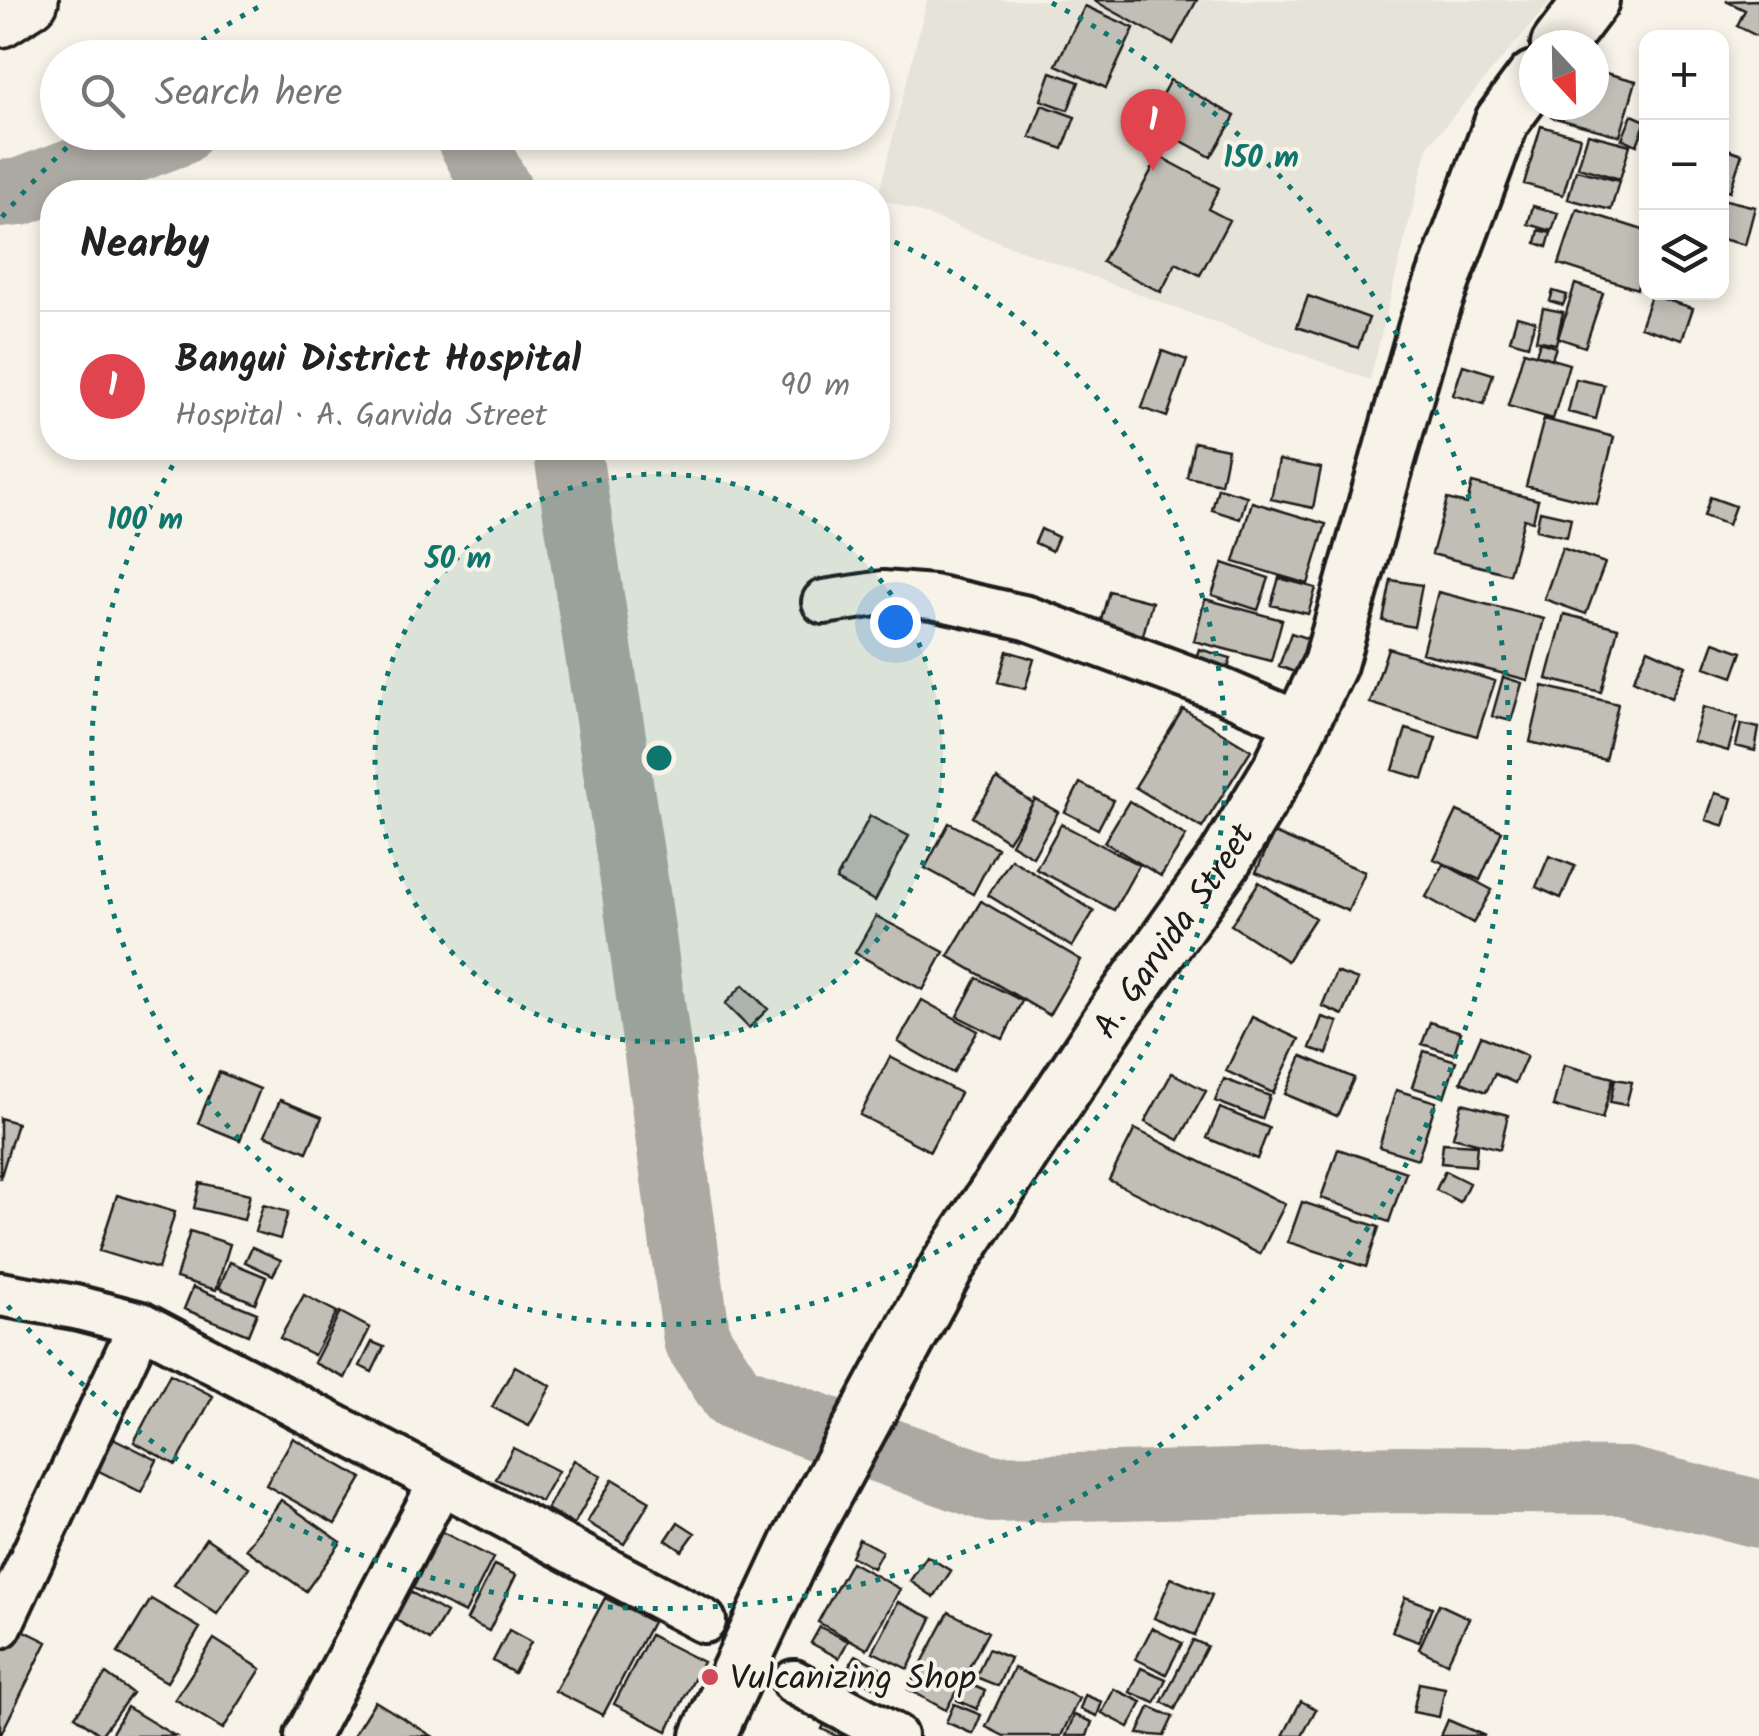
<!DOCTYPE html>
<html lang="en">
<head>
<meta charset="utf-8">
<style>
	:root { --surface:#fff; --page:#f6f6f6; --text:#222; --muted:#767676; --line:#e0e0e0; --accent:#b45309 }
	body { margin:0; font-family:Kalam,sans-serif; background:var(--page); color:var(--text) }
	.controls { position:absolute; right:30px; top:30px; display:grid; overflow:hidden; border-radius:20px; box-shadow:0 5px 15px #0003 }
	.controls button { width:90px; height:90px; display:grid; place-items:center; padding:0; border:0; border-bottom:2px solid var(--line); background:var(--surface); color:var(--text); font:50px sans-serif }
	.compass { position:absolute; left:1519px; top:30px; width:90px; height:90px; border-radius:50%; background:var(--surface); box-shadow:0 5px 15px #0003; rotate:158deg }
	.you { position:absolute; left:895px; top:622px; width:35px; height:35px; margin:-25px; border:8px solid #fff; border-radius:50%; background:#1a73e8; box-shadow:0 0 0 15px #1a73e833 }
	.badge { display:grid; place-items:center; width:65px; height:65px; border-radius:50%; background:var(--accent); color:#fff; font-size:32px; font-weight:700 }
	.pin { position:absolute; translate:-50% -82px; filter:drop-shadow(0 2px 5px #0008) }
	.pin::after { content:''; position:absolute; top:52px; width:35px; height:30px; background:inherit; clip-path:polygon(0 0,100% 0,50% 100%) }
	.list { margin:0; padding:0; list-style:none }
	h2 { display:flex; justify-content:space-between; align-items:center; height:130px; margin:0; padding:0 40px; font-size:42px }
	h2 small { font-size:32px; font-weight:400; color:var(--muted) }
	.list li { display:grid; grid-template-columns:65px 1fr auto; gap:30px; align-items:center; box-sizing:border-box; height:150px; padding:0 40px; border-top:2px solid var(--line) }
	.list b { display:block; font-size:38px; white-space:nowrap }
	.list p { margin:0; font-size:32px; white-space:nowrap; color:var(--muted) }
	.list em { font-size:32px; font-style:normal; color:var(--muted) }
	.icon { flex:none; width:55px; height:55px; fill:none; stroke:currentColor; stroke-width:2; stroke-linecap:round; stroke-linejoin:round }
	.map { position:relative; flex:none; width:1759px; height:1736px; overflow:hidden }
	.search { position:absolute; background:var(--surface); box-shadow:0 5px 15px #0003; left:40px; top:40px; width:850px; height:110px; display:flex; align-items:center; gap:25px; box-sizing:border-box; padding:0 35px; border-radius:55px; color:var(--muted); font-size:38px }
	.panel { position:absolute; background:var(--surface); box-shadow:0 5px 15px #0003; left:40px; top:180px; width:850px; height:280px; border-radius:40px }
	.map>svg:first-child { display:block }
	.built { fill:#e6e3d9 }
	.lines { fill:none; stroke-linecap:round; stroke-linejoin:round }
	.river { stroke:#aca9a2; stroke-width:68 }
	.building { fill:#c0beb5; stroke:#1c1c1c; stroke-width:2.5 }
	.minor-casing { stroke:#1c1c1c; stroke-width:50 }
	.major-casing { stroke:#1c1c1c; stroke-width:60 }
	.highway-casing { stroke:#1c1c1c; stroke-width:62 }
	.minor { stroke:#f7f3e8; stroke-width:42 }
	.major { stroke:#f7f3e8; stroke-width:52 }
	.highway { stroke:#f7f3e8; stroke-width:55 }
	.ring { fill:none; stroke:#0f766e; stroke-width:5; stroke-dasharray:5 10 }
	.poi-dot { fill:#d1495b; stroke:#f7f3e8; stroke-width:4 }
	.labels { text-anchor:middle; stroke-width:8; stroke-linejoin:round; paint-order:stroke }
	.street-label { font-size:35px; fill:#1c1c1c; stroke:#f7f3e8 }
	.poi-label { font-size:35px; fill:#1c1c1c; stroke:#f7f3e8; text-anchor:start }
	.centre { fill:#0f766e; stroke:#f7f3e8; stroke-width:5 }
	.ring-label { font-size:30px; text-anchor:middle; font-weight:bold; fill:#0f766e; stroke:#f7f3e8; stroke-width:8; stroke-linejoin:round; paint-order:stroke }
</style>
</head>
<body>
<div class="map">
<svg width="1759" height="1736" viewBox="0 0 1759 1736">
	<rect width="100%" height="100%" fill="#f7f3e8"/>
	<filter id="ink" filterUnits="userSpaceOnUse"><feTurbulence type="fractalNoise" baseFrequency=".01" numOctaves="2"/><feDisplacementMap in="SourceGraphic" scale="20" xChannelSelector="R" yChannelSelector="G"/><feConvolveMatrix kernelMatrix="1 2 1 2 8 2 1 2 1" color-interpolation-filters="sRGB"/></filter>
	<g filter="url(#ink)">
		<!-- built -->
		<path class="built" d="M927,0h625l-124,146 -58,234 -492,-183z"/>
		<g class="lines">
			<!-- river -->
			<path class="river" d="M467,132l32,60
				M0,194l20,-2 159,-60
				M567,448l68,438 62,454 37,57 258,92 409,-10 226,2 132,33"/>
		</g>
		<!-- building -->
		<path class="building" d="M1093,0h104l-24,44z
			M1759,0v37l-22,-11 8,-16 -19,-9z
			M1085,6l49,22 -28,60 -50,-23z
			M1594,70l42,11 -16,55 -69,-19 4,-12h39z
			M1051,72l28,10 -11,28 -27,-10z
			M1170,80l65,36 -24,41 -64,-35z
			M1042,105l33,12 -12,32 -33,-12z
			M1632,115l14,6 -9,24 -15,-6z
			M1541,126l39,11 -17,58 -39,-11z
			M1588,134l42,11 -10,34 -42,-12z
			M1722,147l20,7 -12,37 -8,-2z
			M1159,156l60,32 -11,21 21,11 -29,55 -24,-12 -15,29 -59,-30z
			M1576,170l43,11 -8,29 -43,-11z
			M1722,199l33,8 -10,38 -23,-6z
			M1533,206l25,7 -6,18 -24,-7z
			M1577,209l69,22v28l-9,30 -78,-25z
			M1539,230l12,3 -4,14 -11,-4z
			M1575,284l28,9 -18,54 -27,-9z
			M1553,291l14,4 -4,10 -13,-4z
			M1651,295l42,13 -11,32 -42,-13z
			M1308,296l61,22 -11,30 -61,-21z
			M1543,308l20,4 -7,32 -20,-4z
			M1517,316l18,5 -7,24 -18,-5z
			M1540,342l16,5 -4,12 -16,-5z
			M1162,351l25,9 -20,57 -25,-9z
			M1524,351l45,13 -16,55 -45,-13z
			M1463,365l30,9 -9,30 -31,-9z
			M1576,379l28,6 -8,34 -28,-7z
			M1544,419l70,18 -17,67 -71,-18z
			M1194,442l34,7 -7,35 -34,-7z
			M1279,460l42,8 -8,40 -42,-9z
			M1472,483l66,17 -5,21 -9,-2 -15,55 -77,-20 15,-55 20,5z
			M1218,488l29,8 -7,23 -28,-9z
			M1710,497l25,9 -7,19 -24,-9z
			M1252,502l74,22 -18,60 -74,-22z
			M1540,511l31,7 -4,19 -31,-7z
			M1041,529l17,8 -6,14 -17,-8z
			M1562,548l43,15 -19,51 -42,-15z
			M1223,563l46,15 -11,32 -46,-15z
			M1279,578l37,10 -8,26 -37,-9z
			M1391,580l31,5 -8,42 -31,-6z
			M1109,591l43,11 -12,44 -43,-11z
			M1438,592l106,27 -16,61 -106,-27z
			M1205,599l77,21 -11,41 -77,-20z
			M1564,614l54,14 -17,64 -54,-13z
			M1291,633l18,6 -12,34 -18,-7z
			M1714,642l28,10 -9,25 -28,-10z
			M1388,648l107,33 -18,55 -107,-33z
			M1199,649l32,9 -6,21 -33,-9z
			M1648,649l38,17 -15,32 -38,-18z
			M1007,651l27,8 -9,30 -27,-7z
			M1503,677l19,6 -11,38 -19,-5z
			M1543,686l75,18 -13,56 -75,-18z
			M1703,707l35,10 -10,34 -35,-10z
			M1183,709l68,41 -49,78 -67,-41z
			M1741,724l18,4 -4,23 -19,-5z
			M1406,729l30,9 -13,41 -30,-9z
			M997,779l36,24 -25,38 -36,-24z
			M1080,783l33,17 -15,29 -33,-17z
			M1715,793l17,5 -8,28 -18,-6z
			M1035,799l23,13 -25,45 -22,-13z
			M1129,801l57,35 -25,40 -57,-34z
			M1457,811l45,20 -22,49 -46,-21z
			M870,816l39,20 -34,65 -39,-21z
			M949,823l48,25 -24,46 -48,-26z
			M1061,824l78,41 -25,45 -78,-41z
			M1274,833l91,39 -17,39 -92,-39z
			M1549,856l26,10 -14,32 -25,-11z
			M1011,859l83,52 -22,36 -84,-52z
			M1444,864l48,26 -19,33 -47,-26z
			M1259,882l56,36 -28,43 -56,-36z
			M981,901l100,59 -32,55 -101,-59z
			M876,916l68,36 -21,38 -68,-37z
			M1336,972l22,8 -15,35 -21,-9z
			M977,978l45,23 -19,38 -46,-23z
			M743,985l25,24 -19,19 -24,-24z
			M922,1000l56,31 -25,42 -55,-31z
			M1252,1017l47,22 -26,54 -47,-22z
			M1322,1017l16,5 -11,32 -17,-6z
			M1430,1022l31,10 -7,22 -32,-10z
			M1481,1036l46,20 -12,27 -20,-9 -9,18 -25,-10z
			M1424,1051l32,10 -12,36 -32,-10z
			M1302,1056l52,22 -17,38 -52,-22z
			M890,1057l70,36 -30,58 -70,-36z
			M1564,1065l49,13 -11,41 -49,-13z
			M219,1072l41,17 -20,51 -42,-17z
			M1172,1073l34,18 -27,49 -34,-18z
			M1224,1079l46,17 -8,23 -47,-18z
			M1615,1079l17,3 -6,23 -16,-3z
			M1396,1090l40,12 -18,57 -39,-12z
			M280,1100l42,17 -15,35 -42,-17z
			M1462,1103l46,12 -8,34 -47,-12z
			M1220,1108l49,20 -12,31 -50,-21z
			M0,1118l17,5 -17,56z
			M1135,1129l150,75 -25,50 -151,-74z
			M1443,1143l34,2 -2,21 -34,-3z
			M1338,1149l68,23 -17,50 -68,-24z
			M1445,1171l24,12 -9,19 -24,-12z
			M200,1183l50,11 -6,26 -50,-12z
			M117,1195l58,17 -17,57 -59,-18z
			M1302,1202l77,25 -13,40 -78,-25z
			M263,1205l25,7 -8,27 -25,-7z
			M190,1231l40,13 -14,46 -40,-12z
			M252,1247l29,13 -8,15 -28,-13z
			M230,1262l36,15 -11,26 -36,-15z
			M193,1287l64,26 -9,22 -64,-26z
			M304,1295l33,17 -23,43 -34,-17z
			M340,1312l30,16 -25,50 -31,-15z
			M372,1342l12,5 -12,25 -12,-6z
			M515,1366l36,20 -22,40 -37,-19z
			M170,1374l43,22 -37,69 -42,-23z
			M111,1437l46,23 -16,32 -46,-23z
			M293,1438l69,40 -27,46 -69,-39z
			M513,1448l45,23 -17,30 -45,-22z
			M574,1460l27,16 -27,48 -27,-15z
			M613,1479l37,22 -26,43 -37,-22z
			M281,1500l60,42 -35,49 -60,-42z
			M678,1522l17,11 -13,18 -16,-11z
			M442,1532l51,26 -28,55 -52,-25z
			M206,1538l43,29 -32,47 -43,-29z
			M859,1539l23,12 -9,17 -22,-12z
			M927,1556l24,15 -17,26 -24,-16z
			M851,1562l49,27 -33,60 -49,-27z
			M494,1565l22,10 -27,56 -22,-11z
			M1171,1578l41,17 -17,40 -41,-17z
			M409,1591l37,22 -16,27 -37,-22z
			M1405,1597l27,10 -13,35 -27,-10z
			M605,1598l47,24 -49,93 -48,-24z
			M151,1599l49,29 -33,54 -49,-29z
			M898,1602l34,16 -24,51 -35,-17z
			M1439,1604l30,14 -22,45 -28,-14z
			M949,1612l39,20 -42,78 -38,-21z
			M11,1624l36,18 -47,94v-89z
			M820,1627l28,14 -9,17 -28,-15z
			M1152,1628l30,15 -16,31 -30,-15z
			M509,1630l22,12 -17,31 -21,-12z
			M650,1635l53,27 -36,69 -53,-27z
			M214,1639l47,30 -38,60 -48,-30z
			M1193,1640l14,6 -32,63 -13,-7z
			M988,1649l22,9 -12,28 -22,-9z
			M856,1655l31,16 -9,18 -32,-17z
			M1014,1668l65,30 -18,38h-57l-18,-9z
			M1141,1668l25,11 -11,24 -25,-11z
			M106,1674l26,19 -31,42 -26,-19z
			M965,1682l20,9 -8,18 -20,-9z
			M1419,1683l26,5 -6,29 -26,-5z
			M1114,1689l28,13 -13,25 -27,-14z
			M1085,1695l17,7 -5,14 -17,-7z
			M375,1701l57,35h-79z
			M1301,1701l15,8 -14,27h-19z
			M954,1704l27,11 -8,19 -27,-12z
			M127,1707l48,29h-65z
			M1150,1707l23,10 -9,19 -26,-2z
			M831,1712l47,24h-42l-14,-7z
			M1074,1715l18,7 -5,14h-21z
			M1448,1720l37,16h-44z"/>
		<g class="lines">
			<!-- minor casing -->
			<g class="minor-casing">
				<path id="minor" d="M824,602l59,-9 50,4 94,21 192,71 82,35
					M0,1294l75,13 66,17 563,297
					M0,1626l141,-302
					M794,1682l101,54
					M307,1736l134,-254"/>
			</g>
			<!-- major casing -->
			<g class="major-casing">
				<g id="major">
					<path d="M1558,45l34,-45"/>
					<path id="s1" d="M708,1736l92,-197 148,-274 168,-254 109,-152 54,-89 51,-106 96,-338 76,-205 32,-43"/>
				</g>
			</g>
			<!-- highway casing -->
			<g class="highway-casing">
				<path id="highway" d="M0,19l30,-19"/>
			</g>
			<!-- minor -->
			<use href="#minor" class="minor"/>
			<!-- major -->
			<use href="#major" class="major"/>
			<!-- highway -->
			<use href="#highway" class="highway"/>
		</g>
	</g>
	<!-- distance rings -->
	<circle cx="659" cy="758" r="284" fill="#0f766e" fill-opacity=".12"/>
	<g class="ring">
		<circle cx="659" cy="758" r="284"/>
		<path d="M619 192A567 567 0 0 1 699 192M881 236A567 567 0 1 1 183 449"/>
		<path d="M2 217A851 851 0 0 1 79 136M177 57A851 851 0 0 1 266 3M1052 3A851 851 0 1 1 2 1299"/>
	</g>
	<!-- markers -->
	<circle class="poi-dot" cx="710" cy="1677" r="10"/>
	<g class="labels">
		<!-- street labels -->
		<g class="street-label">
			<text dy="12" stroke="none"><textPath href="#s1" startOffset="932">A. Garvida Street</textPath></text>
		</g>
		<!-- poi labels -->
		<g class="poi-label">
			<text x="730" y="1689">Vulcanizing Shop</text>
		</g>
	</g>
	<circle cx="659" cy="758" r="15" class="centre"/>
	<g class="ring-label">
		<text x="1261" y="167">150 m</text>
		<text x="145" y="529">100 m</text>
		<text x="458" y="568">50 m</text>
	</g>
</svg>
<div class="controls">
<button>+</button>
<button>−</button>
<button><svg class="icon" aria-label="layers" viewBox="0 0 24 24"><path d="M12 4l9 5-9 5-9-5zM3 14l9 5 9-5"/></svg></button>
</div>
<svg class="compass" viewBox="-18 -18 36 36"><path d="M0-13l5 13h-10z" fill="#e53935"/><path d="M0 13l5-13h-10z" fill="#767676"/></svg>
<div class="you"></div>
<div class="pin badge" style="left:1153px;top:171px;background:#e0444e">1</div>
<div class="search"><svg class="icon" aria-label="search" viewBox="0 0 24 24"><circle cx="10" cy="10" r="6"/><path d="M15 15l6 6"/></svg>Search here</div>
<section class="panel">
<h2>Nearby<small></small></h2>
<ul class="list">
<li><span class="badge" style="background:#e0444e">1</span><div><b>Bangui District Hospital</b><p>Hospital · A. Garvida Street</p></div><em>90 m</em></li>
</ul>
</section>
</div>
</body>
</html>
